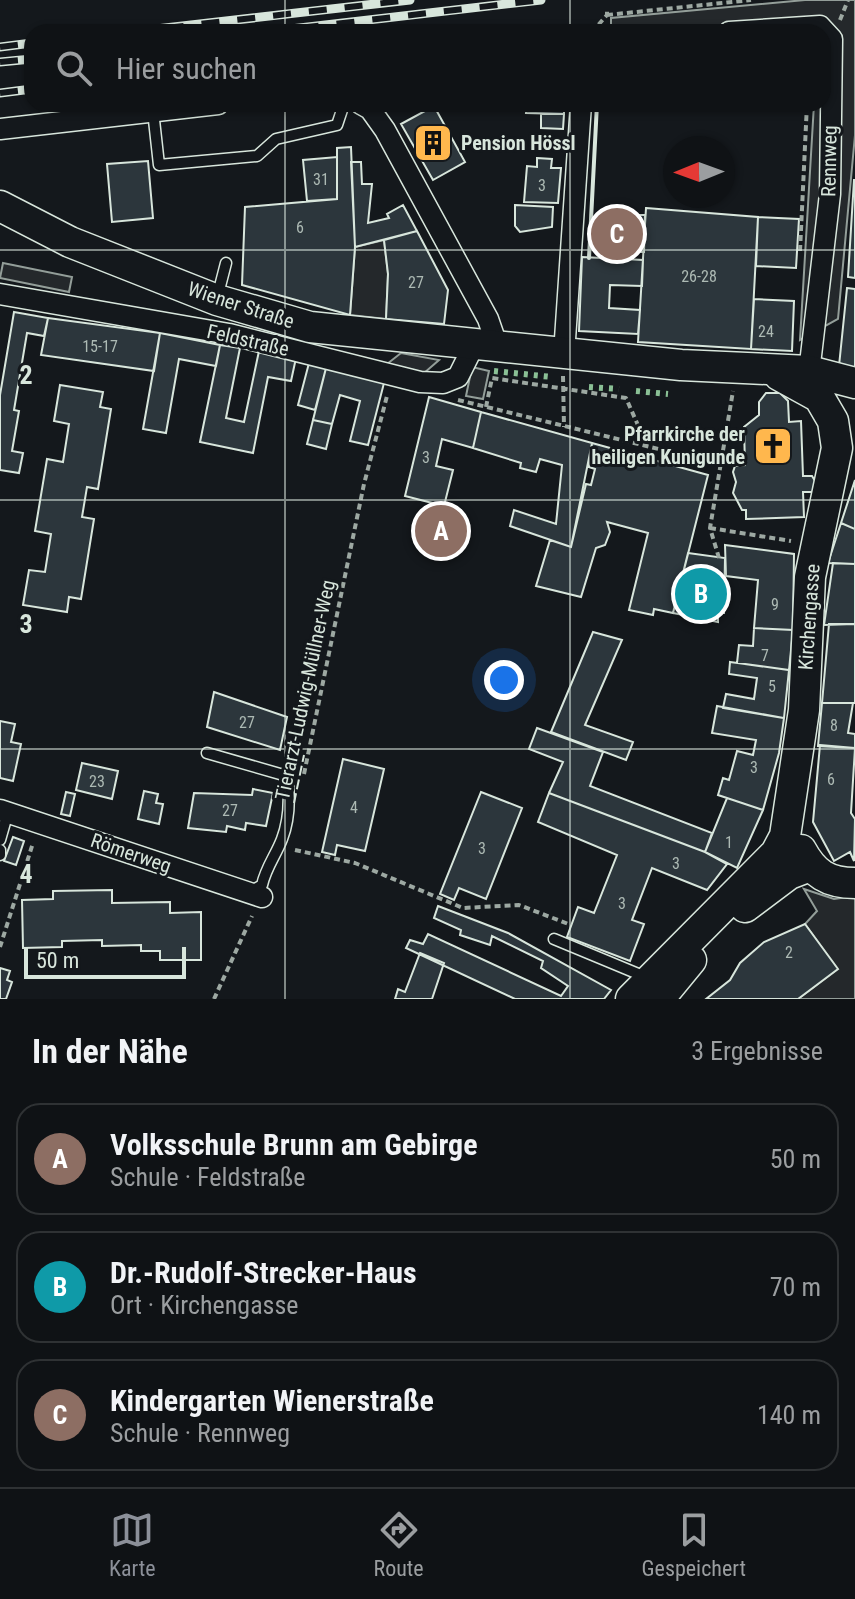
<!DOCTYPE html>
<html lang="de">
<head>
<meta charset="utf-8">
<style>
	:root { --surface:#0f1215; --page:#181b1e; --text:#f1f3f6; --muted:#9b9ea0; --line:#2f3234; --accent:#8c9099 }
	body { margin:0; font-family:"Roboto Condensed",sans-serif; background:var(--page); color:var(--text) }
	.compass { position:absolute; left:663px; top:136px; width:72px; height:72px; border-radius:50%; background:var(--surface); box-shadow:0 2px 6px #0004; rotate:269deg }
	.scale { position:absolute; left:24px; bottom:20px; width:162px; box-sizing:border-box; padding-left:8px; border:4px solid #d8e6dc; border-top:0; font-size:22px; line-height:28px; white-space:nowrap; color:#d8e6dc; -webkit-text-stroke:6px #14181c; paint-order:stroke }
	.you { position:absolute; left:504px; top:680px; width:28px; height:28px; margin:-20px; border:6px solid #fff; border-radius:50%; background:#1a73e8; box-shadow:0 0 0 12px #1a73e833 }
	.badge { display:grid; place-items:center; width:52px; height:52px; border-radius:50%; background:var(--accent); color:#fff; font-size:26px; font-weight:700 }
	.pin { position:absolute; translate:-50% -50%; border:4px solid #fff; box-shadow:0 2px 8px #0006 }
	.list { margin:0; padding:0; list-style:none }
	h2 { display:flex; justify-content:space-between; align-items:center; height:104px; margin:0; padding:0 32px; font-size:34px }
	h2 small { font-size:26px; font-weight:400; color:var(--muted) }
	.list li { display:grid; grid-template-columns:52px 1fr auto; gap:24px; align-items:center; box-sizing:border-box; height:112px; margin:0 16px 16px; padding:0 16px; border:2px solid var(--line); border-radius:24px }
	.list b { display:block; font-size:30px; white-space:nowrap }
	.list p { margin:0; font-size:26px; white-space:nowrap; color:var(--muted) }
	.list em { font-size:26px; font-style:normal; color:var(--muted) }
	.icon { flex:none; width:44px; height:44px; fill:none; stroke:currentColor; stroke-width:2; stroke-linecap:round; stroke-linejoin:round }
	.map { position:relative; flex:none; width:855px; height:999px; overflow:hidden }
	.search { position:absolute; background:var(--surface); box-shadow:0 2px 6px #0004; left:24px; right:24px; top:24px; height:88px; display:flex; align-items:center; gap:20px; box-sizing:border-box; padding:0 28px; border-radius:24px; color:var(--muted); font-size:30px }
	.sheet { height:488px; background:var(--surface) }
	nav { display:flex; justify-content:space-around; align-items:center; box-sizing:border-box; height:112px; border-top:2px solid var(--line); background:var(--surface); font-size:22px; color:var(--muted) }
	nav a { display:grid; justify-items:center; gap:4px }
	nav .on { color:var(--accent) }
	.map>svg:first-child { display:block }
	.parking { fill:#24282b; stroke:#939e99; stroke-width:2 }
	.building { fill:#2c363c; stroke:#d8e6dc; stroke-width:2 }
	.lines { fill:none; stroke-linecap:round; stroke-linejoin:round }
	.lane-casing { stroke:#d8e6dc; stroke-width:13 }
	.street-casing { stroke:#d8e6dc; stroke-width:23 }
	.primary-casing { stroke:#d8e6dc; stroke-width:33 }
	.path { stroke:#9da8a2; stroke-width:4; stroke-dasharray:6 4; stroke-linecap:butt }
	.lane { stroke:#14181c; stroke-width:10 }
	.street { stroke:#14181c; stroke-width:20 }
	.primary { stroke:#14181c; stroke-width:30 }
	.rail-casing { stroke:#d8e6dc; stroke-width:9 }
	.rail { stroke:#14181c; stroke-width:6; stroke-dasharray:18; stroke-linecap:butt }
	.hedge { stroke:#8ac095; stroke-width:6; stroke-dasharray:4 6; stroke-linecap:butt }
	.fence { stroke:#d8e6dc; stroke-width:2; stroke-dasharray:10 4; stroke-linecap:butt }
	.wall { stroke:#d8e6dc; stroke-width:4 }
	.grid { fill:none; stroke:#d8e6dc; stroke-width:2; stroke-opacity:0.55 }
	.labels { text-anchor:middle; stroke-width:6; stroke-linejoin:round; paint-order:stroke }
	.number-label { font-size:16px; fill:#adbab4 }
	.poi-label { font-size:20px; font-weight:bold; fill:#d8e6dc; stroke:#14181c; text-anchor:start }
	.street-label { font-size:20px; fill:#d8e6dc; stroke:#14181c }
	.grid-label { font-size:26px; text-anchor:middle; font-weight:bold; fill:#d8e6dc; stroke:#14181c; stroke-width:6; stroke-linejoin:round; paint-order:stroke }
</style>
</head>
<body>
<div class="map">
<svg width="855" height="999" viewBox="0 0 855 999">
	<rect width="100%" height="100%" fill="#14181c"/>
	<!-- parking -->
	<path class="parking" d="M805,0h50v135l-17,184 -38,21 14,-236h9v-72h-212v-14z
		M384,240l4,34 -2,45 -36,-4 5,-68z
		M3,263l69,14 -3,15 -69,-14z
		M401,353l38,7 -16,14 -36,-10z
		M472,367l17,4 -6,28 -17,-3z
		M804,889l30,10 21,-3v103h-57l39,-30 -32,-45 12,-13z"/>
	<!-- building -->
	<path class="building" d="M527,104h37v10l-38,-1z
		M434,106l31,56 -32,18 -32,-56z
		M541,114h23l-1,15 -22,-1z
		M351,147l4,100 -5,68 -108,-30 3,-78 92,-8v-51z
		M337,157v42l-30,2 -4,-41z
		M537,158l15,1 -1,9h10l-3,35 -34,-1 3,-36 10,1z
		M148,161l5,57 -41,4 -5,-58z
		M351,162h10l1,22h10l-4,39 21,-5 -2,-4 16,-9 14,26 -62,16z
		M854,180h1v98l-7,-1z
		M515,205l38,2 -1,20 -32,5 -5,-6z
		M646,208l112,9 -7,132 -113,-7z
		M630,215h15l-1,37h-17z
		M758,217l41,2 -3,49 -40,-2z
		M417,231l31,59 -4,34 -58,-5 2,-45 -4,-34z
		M582,257l61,3 -1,26 -32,-1 -1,23 31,2 -2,24 -59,-3z
		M847,288l8,1v81l-16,-4z
		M754,299l40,2 -2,50 -41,-2z
		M14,312l34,6 -4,18 -17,-3 -13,77 5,1 -7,40 11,2 -4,20 -19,-3v-75z
		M48,318l112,15 -6,38 -113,-16z
		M160,333l60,12 -4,21 -37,-7 -13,74 -23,-4z
		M220,345l20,3 -14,70 18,4 15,-71 37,7 -5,23 -23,-4 -15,76 -53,-11z
		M309,363l17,5 -11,42 -17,-5z
		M326,368l58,15 -16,62 -18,-4 10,-40 -20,-6 -8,29 -19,-4z
		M60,385l43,7 -3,15 11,2 -13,80 -11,-2 -5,30 12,2 -13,80 -12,-2 -2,15 -44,-7 6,-35 16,2 6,-38 -16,-3 12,-72 16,3 6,-38 -15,-3z
		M766,393h14l8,8 1,21 12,-1 2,55h9l5,8 -5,8h-9l1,25 -58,2v-9h-4l-9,-17 3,-11 -3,-10 2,-6 10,-1 -1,-38 15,-12v-13z
		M429,397l52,15 -8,36 -31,-9 -6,27 17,4 -9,36 -39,-10z
		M481,412l111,31 -21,104 -61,-21 4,-16 42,14 6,-59 -22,-6 -4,13 -16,-4 1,-5 -48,-15z
		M313,420l19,4 -6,25 -19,-5z
		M592,443l116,32 -35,138 -19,-4 -1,6 -24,-5 19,-77 -41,-11 3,10 -5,13 -9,3 -15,49 -45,-11 14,-46 21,7 15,-63 5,1 4,-16 -6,-2z
		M855,480v49l-14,-6z
		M841,523l14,6v35l-27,-1z
		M725,545l69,9 -1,76 -39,-2 4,-48 -32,-4z
		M688,553l37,5 -1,55h-6v9l-45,-9z
		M833,563l22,1v60l-31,1z
		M829,624h26v79h-33z
		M754,628l39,2 -4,40 -52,-7 2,-18 14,1z
		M593,632l29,8 -37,85 48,17 -7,18 -75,-28z
		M730,662l59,8 -5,48 -61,-10 3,-14 28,5 3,-21 -28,-4z
		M214,692l73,25 -7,33 -73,-23z
		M822,703h31l-5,30 7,1v14l-37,-2z
		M717,706l67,12 -5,35 -16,57 -45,-15 5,-17 6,2 8,-29 16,4 3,-15 -44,-7z
		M0,721l15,3 -4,18 10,2 -8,37 -13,-3z
		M537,728l66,24 -13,34 122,47 -7,19 -156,-59 14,-31 -34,-13z
		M820,745l35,3 -4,65 4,6 -1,42 -4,-9 -16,9 -21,-39z
		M343,759l41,10 -19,82 -28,-6 -2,10 -13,-3z
		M82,763l36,8 -6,28 -36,-9z
		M253,789l20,4 -7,33 -20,-3 -1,7 -18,-4 -1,6 -38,-4 6,-35 58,2z
		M144,791l14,3 -2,9 7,1 -4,20 -21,-5z
		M66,792l9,2 -5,22 -9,-2z
		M481,792l41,16 -36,91 -27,-11 -5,12 -14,-6z
		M549,793l156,59 22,12 -20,26 -55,-22 -20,52 12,4 -14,37 -63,-24 11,-30 16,6 23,-58 -79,-33z
		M727,798l36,12 -26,58 -32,-16z
		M13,837l11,4 -8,24 -12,-4z
		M112,890v13l58,-1v11l31,-1v48h-41v-9h-19v-6l-39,1v-6l-40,1v6l-39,1 -1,-48 31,-1v-8z
		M438,906l70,27 103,57 -7,9h-89l-109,-51 4,-8 13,4 5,-10 133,62 7,-10 -27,-18 2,-7 -51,-25 -2,9 -30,-10 1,-5 -27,-12z
		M805,924l33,45 -40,30h-92l24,-19 10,-17 24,-21z
		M420,953l24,10 -12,36h-37l3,-10 7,3z
		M0,968l10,3 -3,9 5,2 -6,17h-6z"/>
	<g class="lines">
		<!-- lane casing -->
		<g class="lane-casing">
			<path id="lane" d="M153,111l6,54 98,-9 19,-17 61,-14 7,-21
				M217,298l9,-35
				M207,753l80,23c3,21 3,42 -5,63 -6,16 -16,28 -20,46l-12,7
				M0,840l8,-28
				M0,850v5
				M554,939l94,39"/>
		</g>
		<!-- street casing -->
		<g class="street-casing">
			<path id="street" d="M729,32l91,-6 12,13 -2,155 -22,187
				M361,104l9,5 15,21 103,189 10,29
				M0,129l218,-25
				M0,294l229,40 191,48 23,1 15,-6 16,-32
				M564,354l17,-250
				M0,810l262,87"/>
		</g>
		<!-- primary casing -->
		<g class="primary-casing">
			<path id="primary" d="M0,206l70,36 147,58 93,27 371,38 128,6 46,12
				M801,850c13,24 27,33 54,33
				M745,907l44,-33 21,-8
				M631,999l145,-146 9,-17 19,-126 6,-133 27,-129 -4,-27 -14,-24 -40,-22
				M659,999l32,-39"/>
		</g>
		<!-- path -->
		<path class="path" d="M607,15l144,-15
			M840,20l8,-20
			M592,32l15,-17v-7
			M800,251l7,-147
			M563,376l1,51
			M458,400l262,64
			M486,407l6,-29 134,20 22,50
			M710,528l81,13
			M719,558l-9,-30 23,-137
			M304,774l60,-290 23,-88
			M295,850l60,13 108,45 56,-3 52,20
			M0,947l33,-104
			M214,999l38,-83"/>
		<!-- lane -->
		<use href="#lane" class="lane"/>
		<!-- street -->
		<use href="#street" class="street"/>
		<!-- primary -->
		<use href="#primary" class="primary"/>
		<!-- rail casing -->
		<g class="rail-casing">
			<path id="rail" d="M130,32l280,-32
				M265,32l276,-32
				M0,47l32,-4
				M0,62l32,-3
				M0,93l32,-4"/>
		</g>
		<!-- rail -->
		<use href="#rail" class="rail"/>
		<!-- hedge -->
		<path class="hedge" d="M494,371l58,6
			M589,387l30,2
			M636,391l32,3"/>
		<!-- fence -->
		<path class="fence" d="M294,803l10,-48"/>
		<!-- wall -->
		<path class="wall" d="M589,258l8,-154"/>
	</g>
	<!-- grid -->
	<path class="grid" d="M285,0v32M570,0v32M285,104v895M570,104v895M0,250h855M0,500h855M0,749h855"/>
	<!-- icons -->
	<defs>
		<g id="building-square" transform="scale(2)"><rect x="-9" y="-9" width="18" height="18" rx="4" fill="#ffb74d" stroke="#14181c"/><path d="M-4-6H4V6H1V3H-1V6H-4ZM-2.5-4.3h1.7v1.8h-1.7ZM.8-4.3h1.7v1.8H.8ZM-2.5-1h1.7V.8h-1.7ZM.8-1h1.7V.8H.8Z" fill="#111"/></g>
		<g id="church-square" transform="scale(2)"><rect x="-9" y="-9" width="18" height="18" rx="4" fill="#ffb74d" stroke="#14181c"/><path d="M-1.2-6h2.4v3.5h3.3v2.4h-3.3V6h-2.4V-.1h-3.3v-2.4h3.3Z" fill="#111"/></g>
	</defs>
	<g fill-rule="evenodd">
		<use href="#building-square" x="433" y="143"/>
		<use href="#church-square" x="773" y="446"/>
	</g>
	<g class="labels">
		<!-- number labels -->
		<g class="number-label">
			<text x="321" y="185">31</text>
			<text x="542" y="191">3</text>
			<text x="300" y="233">6</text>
			<text x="699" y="282">26-28</text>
			<text x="416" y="288">27</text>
			<text x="766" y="337">24</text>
			<text x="100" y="352">15-17</text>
			<text x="426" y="463">3</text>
			<text x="775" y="610">9</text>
			<text x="765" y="661">7</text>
			<text x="772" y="692">5</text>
			<text x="247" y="728">27</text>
			<text x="834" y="731">8</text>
			<text x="754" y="773">3</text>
			<text x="831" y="785">6</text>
			<text x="97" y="787">23</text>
			<text x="354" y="813">4</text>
			<text x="230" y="816">27</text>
			<text x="729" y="848">1</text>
			<text x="482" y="854">3</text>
			<text x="676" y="869">3</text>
			<text x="622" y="909">3</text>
			<text x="789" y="958">2</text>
		</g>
		<!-- poi labels -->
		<g class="poi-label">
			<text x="461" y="150">Pension Hössl</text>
			<text x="745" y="441" text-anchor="end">Pfarrkirche der<tspan x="745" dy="23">heiligen Kunigunde</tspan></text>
		</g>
		<!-- street labels -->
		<g class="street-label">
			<text transform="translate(829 161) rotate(-89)" y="7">Rennweg</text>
			<text transform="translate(241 305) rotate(18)" y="7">Wiener Straße</text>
			<text transform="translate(248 340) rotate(13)" y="7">Feldstraße</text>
			<text transform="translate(809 617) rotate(-86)" y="7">Kirchengasse</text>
			<text transform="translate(305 690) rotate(-78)" y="7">Tierarzt-Ludwig-Müllner-Weg</text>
			<text transform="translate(131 853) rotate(19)" y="7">Römerweg</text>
		</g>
	</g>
	<g class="grid-label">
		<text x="26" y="384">2</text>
		<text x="26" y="633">3</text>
		<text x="26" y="883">4</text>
	</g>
</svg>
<svg class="compass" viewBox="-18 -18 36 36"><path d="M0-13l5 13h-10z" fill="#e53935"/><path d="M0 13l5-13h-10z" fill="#9b9ea0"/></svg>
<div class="scale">50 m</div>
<div class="you"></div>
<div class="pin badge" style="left:441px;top:531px;background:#8d6e63">A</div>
<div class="pin badge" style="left:701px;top:594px;background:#0f9aa8">B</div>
<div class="pin badge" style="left:617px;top:234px;background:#8d6e63">C</div>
<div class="search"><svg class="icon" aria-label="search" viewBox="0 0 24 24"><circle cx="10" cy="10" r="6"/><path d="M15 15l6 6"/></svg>Hier suchen</div>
</div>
<section class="sheet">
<h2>In der Nähe<small>3 Ergebnisse</small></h2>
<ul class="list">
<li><span class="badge" style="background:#8d6e63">A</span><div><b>Volksschule Brunn am Gebirge</b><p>Schule · Feldstraße</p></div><em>50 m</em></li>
<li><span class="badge" style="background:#0f9aa8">B</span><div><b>Dr.-Rudolf-Strecker-Haus</b><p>Ort · Kirchengasse</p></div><em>70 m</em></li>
<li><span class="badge" style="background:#8d6e63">C</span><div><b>Kindergarten Wienerstraße</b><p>Schule · Rennweg</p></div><em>140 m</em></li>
</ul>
</section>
<nav>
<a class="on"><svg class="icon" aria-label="map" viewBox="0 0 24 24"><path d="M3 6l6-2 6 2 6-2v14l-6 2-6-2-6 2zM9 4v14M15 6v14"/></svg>Karte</a>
<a><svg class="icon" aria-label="directions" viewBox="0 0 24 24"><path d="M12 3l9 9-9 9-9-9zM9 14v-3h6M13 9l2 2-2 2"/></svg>Route</a>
<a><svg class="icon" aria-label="saved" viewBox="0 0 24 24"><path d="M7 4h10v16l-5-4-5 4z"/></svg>Gespeichert</a>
</nav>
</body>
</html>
